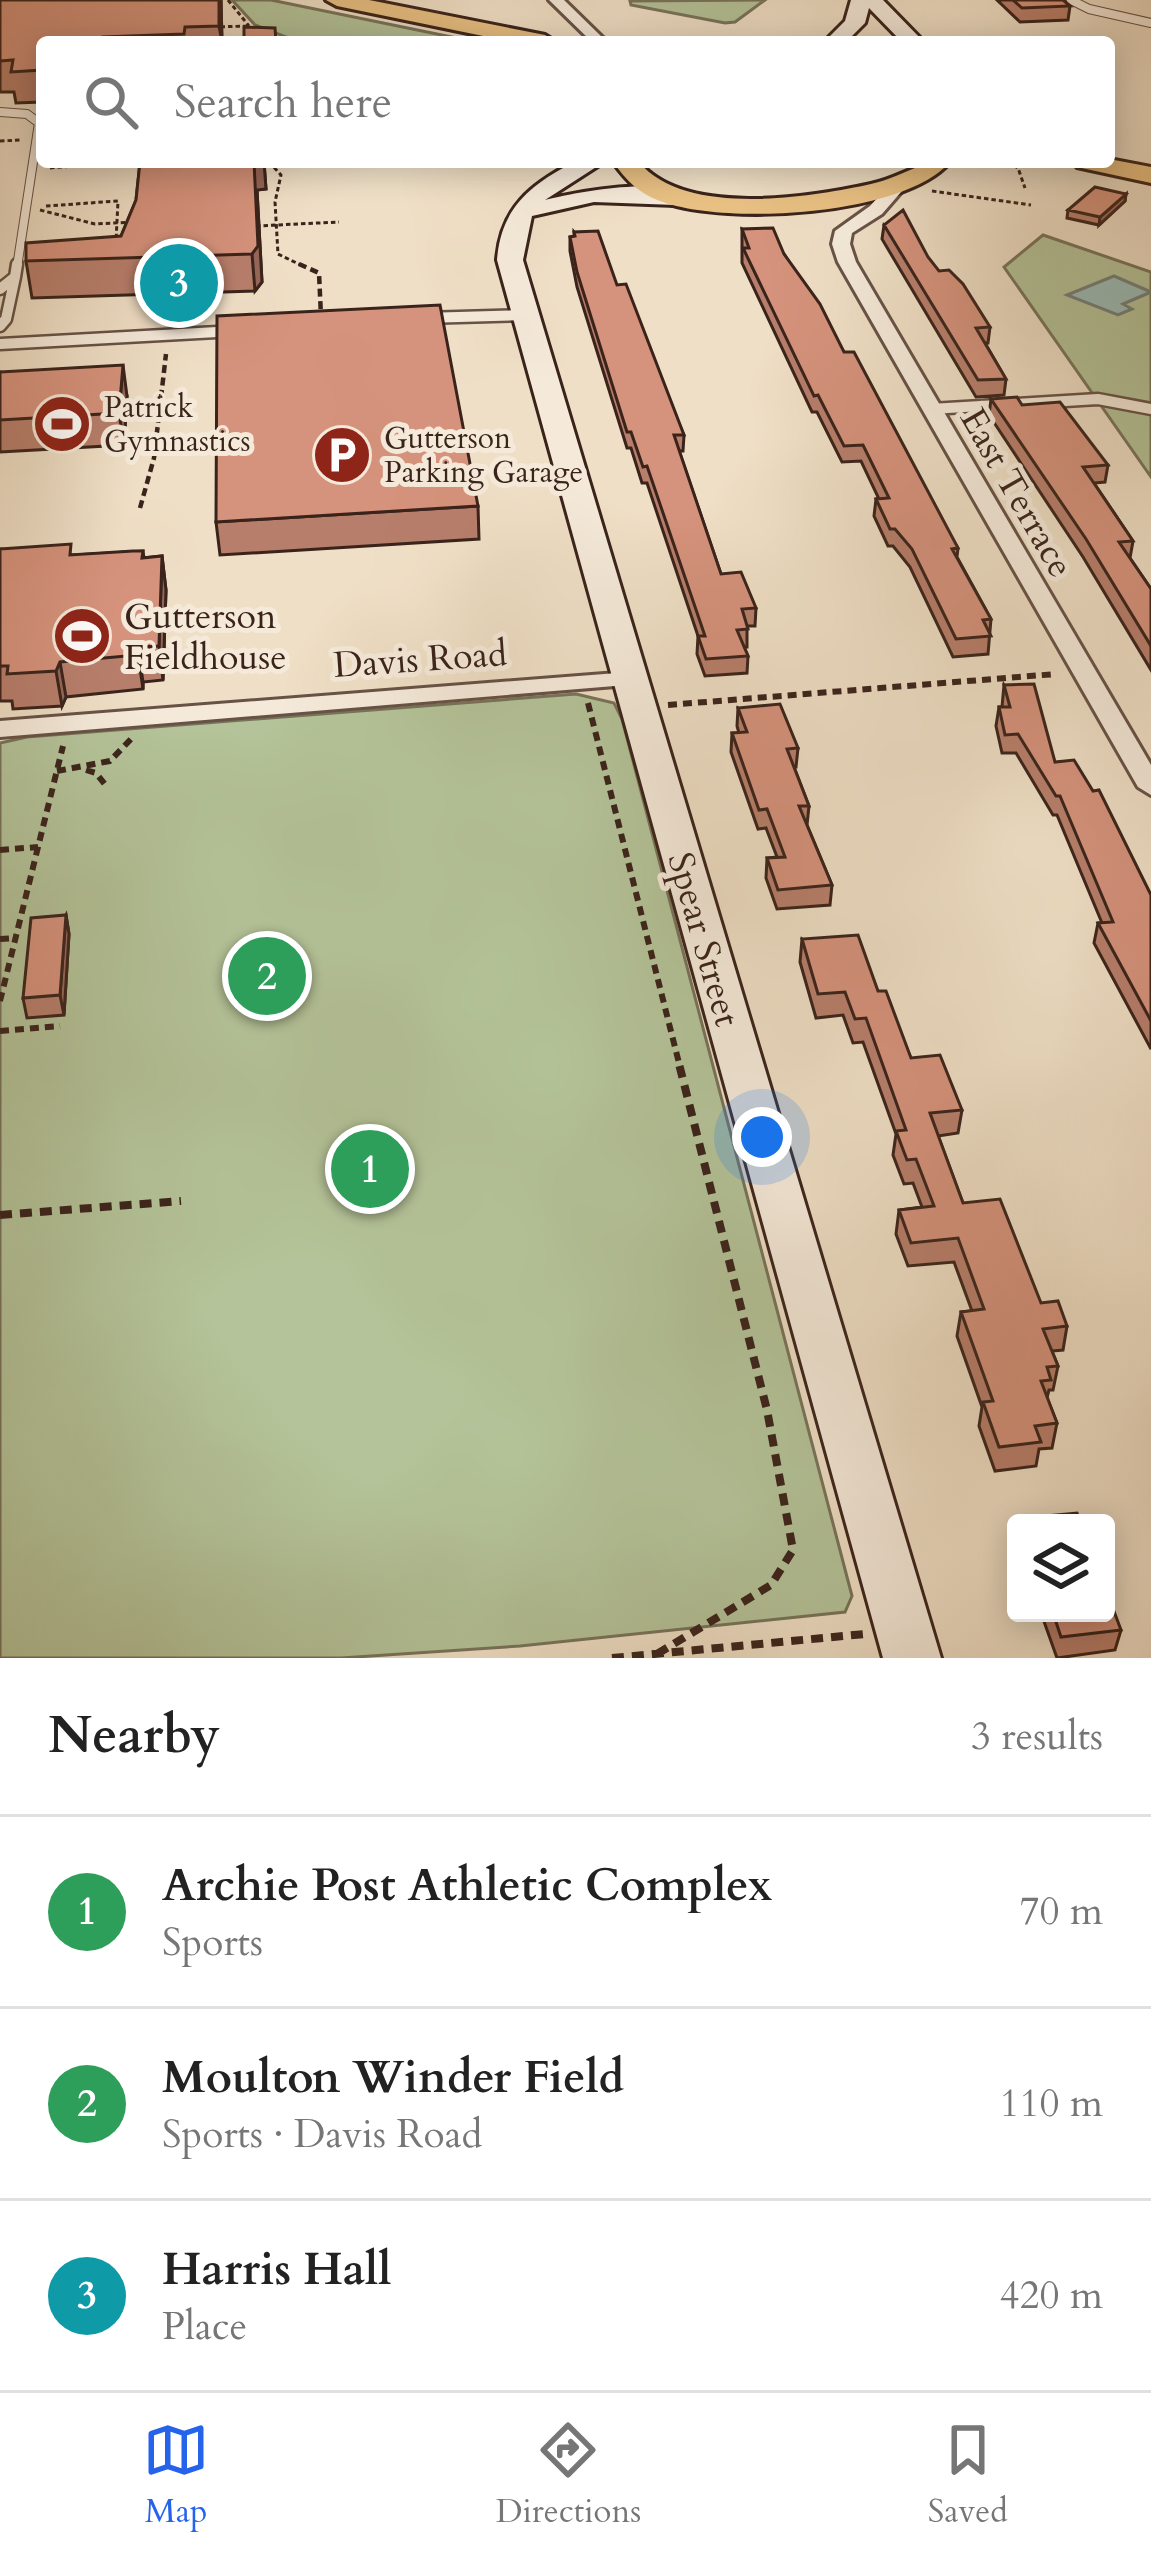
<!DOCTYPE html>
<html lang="en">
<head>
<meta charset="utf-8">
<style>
	:root { --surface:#fff; --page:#f6f6f6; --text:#222; --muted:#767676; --line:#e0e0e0; --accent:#2563eb }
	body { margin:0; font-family:Cardo,serif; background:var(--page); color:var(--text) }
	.controls { position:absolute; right:36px; bottom:36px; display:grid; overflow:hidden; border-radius:12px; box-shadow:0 6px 30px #0003 }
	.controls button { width:108px; height:108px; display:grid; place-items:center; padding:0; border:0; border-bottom:3px solid var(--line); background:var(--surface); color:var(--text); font:60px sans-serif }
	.you { position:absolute; left:762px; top:1137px; width:42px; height:42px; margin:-30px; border:9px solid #fff; border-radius:50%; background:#1a73e8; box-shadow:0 0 0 18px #1a73e833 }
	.badge { display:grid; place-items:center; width:78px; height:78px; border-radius:50%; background:var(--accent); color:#fff; font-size:39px; font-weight:700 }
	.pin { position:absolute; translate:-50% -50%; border:6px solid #fff; box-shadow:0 3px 12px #0006 }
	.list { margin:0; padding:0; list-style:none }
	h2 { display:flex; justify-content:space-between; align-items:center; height:156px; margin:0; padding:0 48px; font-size:51px }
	h2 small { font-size:39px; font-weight:400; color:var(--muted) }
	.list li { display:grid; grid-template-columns:78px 1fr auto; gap:36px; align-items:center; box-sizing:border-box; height:192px; padding:0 48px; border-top:3px solid var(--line) }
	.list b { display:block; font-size:45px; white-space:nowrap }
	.list p { margin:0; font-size:39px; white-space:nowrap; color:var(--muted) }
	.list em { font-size:39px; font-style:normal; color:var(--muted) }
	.icon { flex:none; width:66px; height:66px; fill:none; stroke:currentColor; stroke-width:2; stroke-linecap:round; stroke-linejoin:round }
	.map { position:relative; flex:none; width:1151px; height:1658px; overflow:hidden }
	.search { position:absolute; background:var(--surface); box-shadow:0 6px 30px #0003; left:36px; right:36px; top:36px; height:132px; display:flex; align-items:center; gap:30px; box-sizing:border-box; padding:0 42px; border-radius:12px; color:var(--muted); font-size:45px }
	.sheet { height:732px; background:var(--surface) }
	nav { display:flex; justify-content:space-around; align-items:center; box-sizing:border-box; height:168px; border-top:3px solid var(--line); background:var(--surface); font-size:33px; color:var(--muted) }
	nav a { display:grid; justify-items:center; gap:6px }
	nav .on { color:var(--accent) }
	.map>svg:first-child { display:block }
	.green { fill:#b4c399; stroke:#77735a; stroke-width:3 }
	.water { fill:#9abcb8; stroke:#747f79; stroke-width:3 }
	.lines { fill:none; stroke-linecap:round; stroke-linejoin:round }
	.service-far1-casing { stroke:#675246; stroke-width:10 }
	.service-casing { stroke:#675246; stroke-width:15 }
	.minor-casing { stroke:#675246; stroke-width:6 }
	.secondary-casing { stroke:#3a231b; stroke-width:6 }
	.primary-casing { stroke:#3a231b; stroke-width:6 }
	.path-far3 { stroke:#3a231b; stroke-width:3; stroke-dasharray:4.5 3; stroke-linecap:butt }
	.path-far2 { stroke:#3a231b; stroke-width:4.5; stroke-dasharray:8 4.5; stroke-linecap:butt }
	.path-far1 { stroke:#3a231b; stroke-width:6; stroke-dasharray:9 6; stroke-linecap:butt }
	.path { stroke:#3a231b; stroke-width:8; stroke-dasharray:12 8; stroke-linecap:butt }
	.service-far1 { stroke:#f5eada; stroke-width:8 }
	.service { stroke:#f5eada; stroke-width:10 }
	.minor { fill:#f5eada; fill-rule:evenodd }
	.secondary { fill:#f5eada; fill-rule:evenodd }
	.primary { fill:#e8c083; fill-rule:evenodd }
	.wall { fill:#b77e6b; stroke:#3a231b; stroke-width:3 }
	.shaded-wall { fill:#956657; stroke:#3a231b; stroke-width:3 }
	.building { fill:#d5927c; stroke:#3a231b; stroke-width:3 }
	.labels { text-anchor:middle; stroke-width:10; stroke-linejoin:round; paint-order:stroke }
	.far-poi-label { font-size:30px; fill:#3a231b; stroke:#f5eada; text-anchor:start }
	.street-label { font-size:36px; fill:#3a231b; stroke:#f5eada }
	.poi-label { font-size:36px; fill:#3a231b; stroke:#f5eada; text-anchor:start }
</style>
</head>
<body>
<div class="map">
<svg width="1151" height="1658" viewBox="0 0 1151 1658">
	<rect width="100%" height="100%" fill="#efdfc6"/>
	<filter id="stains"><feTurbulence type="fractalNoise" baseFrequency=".00167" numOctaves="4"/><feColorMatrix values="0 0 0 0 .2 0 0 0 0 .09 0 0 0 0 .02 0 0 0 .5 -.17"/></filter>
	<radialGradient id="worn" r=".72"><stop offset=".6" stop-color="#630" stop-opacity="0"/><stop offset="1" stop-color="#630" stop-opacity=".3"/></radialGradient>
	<!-- green -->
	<path class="green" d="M232,0h39l205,42 -180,-1 -41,-16z
		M765,0l-30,22 -10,1 -94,-18 -1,-4z
		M1043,235l108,37v205l-147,-210z
		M576,694l38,9 8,16 230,877 -7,16 -325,34 -179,12h-341v-915l27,-6z"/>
	<!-- water -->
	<path class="water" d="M1114,276l37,16 -28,12 9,5 -14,6 -51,-20z"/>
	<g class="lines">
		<!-- service-far1 casing -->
		<g class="service-far1-casing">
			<path id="service-far1" d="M1071,0l18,9 62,14
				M0,112l27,2 12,9 -22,144"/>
		</g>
		<!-- service casing -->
		<g class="service-casing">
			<path id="service" d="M0,289l15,-12 2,-13
				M424,318l102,-3
				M0,326l6,-7 9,-42
				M0,344l235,-13
				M931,409l167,-10 53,10"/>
		</g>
		<!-- minor casing -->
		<g class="minor-casing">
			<path id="minor" d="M549,0h15l43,42h-15z
				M894,180l14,4 -26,30 -30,19 -2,11 6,18 295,503v30l-13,-8 -300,-525 -6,-18 3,-13 35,-25z
				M630,672l9,2 3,5 -3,5 -639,53v-16z"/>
		</g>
		<!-- secondary casing -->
		<g class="secondary-casing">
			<path id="secondary" d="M851,0h32l41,42h-22l-33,-34 -4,15 -19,19h-22l21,-21z
				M574,162h30l-59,38c32,-8 117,-25 143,-2l-12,7 -82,-3 -62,14 -9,44 418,1398h-58l-386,-1398c4,-52 33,-75 77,-98z"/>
		</g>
		<!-- primary casing -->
		<g class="primary-casing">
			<path id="primary" d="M326,0h43l176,35 11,7h-44l-175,-36z
				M1109,159l42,8v16l-74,-16 -4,-5z
				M613,162h26c45,55 169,36 232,22 33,-7 42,-22 79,-22 -47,54 -223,63 -287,40 -24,-8 -36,-21 -50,-40z"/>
		</g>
		<!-- path-far3 -->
		<path class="path-far3" d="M228,0l21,26
			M213,27l36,-1
			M0,141l20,-1
			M269,162l12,13 -6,27 3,52 27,13
			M1007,162l11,6 7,20
			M50,168l67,-6
			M932,191l99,14
			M46,206l72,-5 -2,40
			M40,210l55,14 38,-2
			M256,226l83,-4"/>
		<!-- path-far2 -->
		<path class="path-far2" d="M299,264l20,9 2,43
			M140,508l14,-50 12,-104"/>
		<!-- path-far1 -->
		<path class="path-far1" d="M588,703l92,364
			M668,705l388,-31
			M86,770l10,3 11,14
			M57,771l53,-10 21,-22
			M0,850l38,-3
			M0,939l16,-1
			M0,1001l63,-255
			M0,1031l60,-5"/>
		<!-- path -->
		<path class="path" d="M0,1215l181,-14
			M657,1654l114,-69 22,-35 -26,-140 -88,-346
			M612,1658l253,-24"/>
		<!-- service-far1 -->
		<use href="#service-far1" class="service-far1"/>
		<!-- service -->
		<use href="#service" class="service"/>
		<!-- minor -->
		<use href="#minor" class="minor"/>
		<!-- secondary -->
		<use href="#secondary" class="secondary"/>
		<!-- primary -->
		<use href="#primary" class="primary"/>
	</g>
	<!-- wall -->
	<path class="wall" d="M0,0h221l1,42h-180v60l-26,1 -2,-11h-14z
		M997,0h66l7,6 -2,14 -48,2z
		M140,162h124l2,27 -9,1 5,92 -7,9 -223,7 -6,-37 95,-25 15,-36z
		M1126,194l-1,7 -26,24 -32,-7 1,-8z
		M884,225l106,102 -2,16h-3l21,36 -2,16 -28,2 -94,-158z
		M742,229l42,25 60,98 114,196 -1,9 34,62 -3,35 -35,3 -43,-90 -17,-21h-5l-14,-30 2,-17h3l-18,-38 -19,1 -25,-50h-5l-70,-149z
		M574,232l43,53 67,150 -1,16h-4l42,123 35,34 -1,18h-8v21h-3l4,9 -1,17 -42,3 -8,-22 1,-18 -51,-153h-5l-11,-35h-4l-50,-161 -7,-36v-14l4,-1z
		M0,372l127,24 -3,49 -124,7z
		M991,399l31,6 86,60 -3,17 -11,1 39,58 -3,17 21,31v81l-68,-113 -94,-142z
		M478,506l1,33 -259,16 -4,-33z
		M0,549l73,6 70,-4 1,7 18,-2 4,34 -3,90 -20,2v7l-77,8 -4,9 -49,3 -1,-8h-12z
		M1004,685l51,77 96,133v154l-57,-106 4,-20h4l-45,-108h-4l-37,-62h-14l-6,-27 3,-19h3z
		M738,708l60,40 -2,19h-2l15,39 -2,19 25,60 -2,20 -53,4 -11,-31 1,-20 10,-1 -11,-29 -8,1 -27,-77 1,-19h7l-2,-7z
		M66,915l3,19 -5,81 -37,3 -4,-20z
		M802,939l76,52 33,67 51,52 -4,23 -20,3 25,67 78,100 26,23 -4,24 -11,1 6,15 -5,24h-4l-2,8 10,25 -5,25 -13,1 -3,17 -41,5 -16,-45 3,-19 -25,-71 4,-24 11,-1 -18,-49 -46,4 -12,-32 3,-24 23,-3 -9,-24 -9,1 -11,-29 3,-21 -33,-92 -10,1 -10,-28 -27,3 -16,-56z
		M1041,1613h65l15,17 -6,20 -58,8z"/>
	<!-- shaded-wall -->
	<path class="shaded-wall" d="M219,0h2l1,42 -3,-16z
		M254,162h10l2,27 -9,1 5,92 -7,9 -3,-37z
		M1126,194l-1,7 -26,24 1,-8z
		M123,365l4,31 -3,49 -5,-32z
		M162,556l4,34 -3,90 -4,-34z
		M138,647l5,35v7l-5,-34z
		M60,662l6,35 -4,9 -6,-35z
		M66,915l3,19 -5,81 -4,-20z"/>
	<!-- building -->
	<path class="building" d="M0,0h219v26l-34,1 -1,7 -81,3v5h-61v28l-31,2 2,-12 -13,1z
		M1013,0h50l7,6 -48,2z
		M244,27l31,1 1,14h-32z
		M140,162h114l4,84 -6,8 -226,7v-18l95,-7 15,-36z
		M1095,187l31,7 -26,23 -32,-7z
		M903,210l25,47 11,14 10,-1 14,14 27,43 -14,1 30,51 -28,1 -94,-155z
		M773,228l11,26 36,50 24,48h10l104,196 -6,1 39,70 -8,1 8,16 -35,3 -44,-90 -17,-20h-5l-14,-30 13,-1 -26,-53 -19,1 -26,-51 -4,1 -71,-148h6l-7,-19z
		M598,231l19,54 9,-1 58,151h-10l47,139 20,-2 15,36 -14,1 6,20 -11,1 11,26 -42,3 -8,-23h7l-58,-170 -4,1 -12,-35h-4l-50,-160 -7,-35 5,-1 -1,-4z
		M440,305l38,201 -262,16 1,-206z
		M123,365l-4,48 -119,7v-48z
		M1017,397l5,8 38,-3 48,63 -25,2 50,74 -14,1 32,47v57l-65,-107 -95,-140z
		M71,544l-1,11 63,-4h10l-1,7 20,-2 -3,90 -21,1v8l-78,7 -4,9 -49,3 1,-8h-8v-117z
		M1034,684l21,78 19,-2 19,31 6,-1 52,105v126l-53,-98 15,-1 -53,-126h-4l-38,-62 -13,1 -6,-28h11l-6,-22z
		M780,704l18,44 -11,1 22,57h-10l33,79 -54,5 -11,-32 18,-1 -18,-48 -8,1 -27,-77 15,-1 -9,-24z
		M66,915l-6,80 -37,3 8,-80z
		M858,935l20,56h8l25,67 29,-3 22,55 -32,3 33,90 37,-4 41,104 17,-2 9,25 -24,3 15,37 -11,1 4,13 -10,1 16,42 -22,3 6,16 -42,5 -16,-45 10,-1 -32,-89 23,-3 -26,-71 -47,5 -12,-33 35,-4 -18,-47 -9,1 -11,-29 10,-1 -40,-112 -11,1 -10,-27 -27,2 -16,-55z
		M1077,1513l4,10h-45l-2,-6z
		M1106,1590l15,40 -60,7 -8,-24h53z"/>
	<!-- icons -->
	<defs>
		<g id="stadium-disc" transform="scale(3)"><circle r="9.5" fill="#8f2418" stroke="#f5eada"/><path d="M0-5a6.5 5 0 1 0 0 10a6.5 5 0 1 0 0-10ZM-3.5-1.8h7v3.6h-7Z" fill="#fff"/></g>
		<g id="parking-disc" transform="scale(3)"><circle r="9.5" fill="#8f2418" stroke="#f5eada"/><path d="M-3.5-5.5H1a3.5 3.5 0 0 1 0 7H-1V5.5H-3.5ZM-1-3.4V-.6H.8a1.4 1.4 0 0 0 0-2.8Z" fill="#fff"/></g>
	</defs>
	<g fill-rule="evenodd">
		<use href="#stadium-disc" x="62" y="424"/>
		<use href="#parking-disc" x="342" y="455"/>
		<use href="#stadium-disc" x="82" y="636"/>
	</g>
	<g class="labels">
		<!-- far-poi labels -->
		<g class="far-poi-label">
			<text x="104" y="417">Patrick<tspan x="104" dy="34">Gymnastics</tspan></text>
			<text x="384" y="448">Gutterson<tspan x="384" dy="34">Parking Garage</tspan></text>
		</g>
		<!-- street labels -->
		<g class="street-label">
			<text transform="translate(1018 492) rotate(60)" y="13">East Terrace</text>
			<text transform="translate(420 658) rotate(-4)" y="13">Davis Road</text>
			<text transform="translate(705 939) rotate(74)" y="13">Spear Street</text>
		</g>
		<!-- poi labels -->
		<g class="poi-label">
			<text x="124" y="628">Gutterson<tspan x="124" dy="41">Fieldhouse</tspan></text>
		</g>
	</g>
	<rect width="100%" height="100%" filter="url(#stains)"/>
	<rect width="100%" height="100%" fill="url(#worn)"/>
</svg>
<div class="controls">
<button><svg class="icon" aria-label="layers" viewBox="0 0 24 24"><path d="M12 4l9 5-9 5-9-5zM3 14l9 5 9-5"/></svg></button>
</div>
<div class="you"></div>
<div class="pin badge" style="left:370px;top:1169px;background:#2e9e5b">1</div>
<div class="pin badge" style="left:267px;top:976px;background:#2e9e5b">2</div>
<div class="pin badge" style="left:179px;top:283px;background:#0f9aa8">3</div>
<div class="search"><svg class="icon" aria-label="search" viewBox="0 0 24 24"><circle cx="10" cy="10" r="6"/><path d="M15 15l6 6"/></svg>Search here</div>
</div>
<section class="sheet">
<h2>Nearby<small>3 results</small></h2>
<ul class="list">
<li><span class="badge" style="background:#2e9e5b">1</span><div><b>Archie Post Athletic Complex</b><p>Sports</p></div><em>70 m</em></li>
<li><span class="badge" style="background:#2e9e5b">2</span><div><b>Moulton Winder Field</b><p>Sports · Davis Road</p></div><em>110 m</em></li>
<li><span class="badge" style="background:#0f9aa8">3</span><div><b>Harris Hall</b><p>Place</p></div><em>420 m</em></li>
</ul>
</section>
<nav>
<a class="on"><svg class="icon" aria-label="map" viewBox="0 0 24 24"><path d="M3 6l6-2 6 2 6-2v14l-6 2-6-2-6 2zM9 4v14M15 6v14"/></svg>Map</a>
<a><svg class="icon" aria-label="directions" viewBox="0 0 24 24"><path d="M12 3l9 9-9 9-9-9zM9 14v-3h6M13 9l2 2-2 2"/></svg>Directions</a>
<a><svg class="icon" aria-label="saved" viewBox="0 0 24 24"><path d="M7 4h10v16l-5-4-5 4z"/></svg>Saved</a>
</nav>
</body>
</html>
